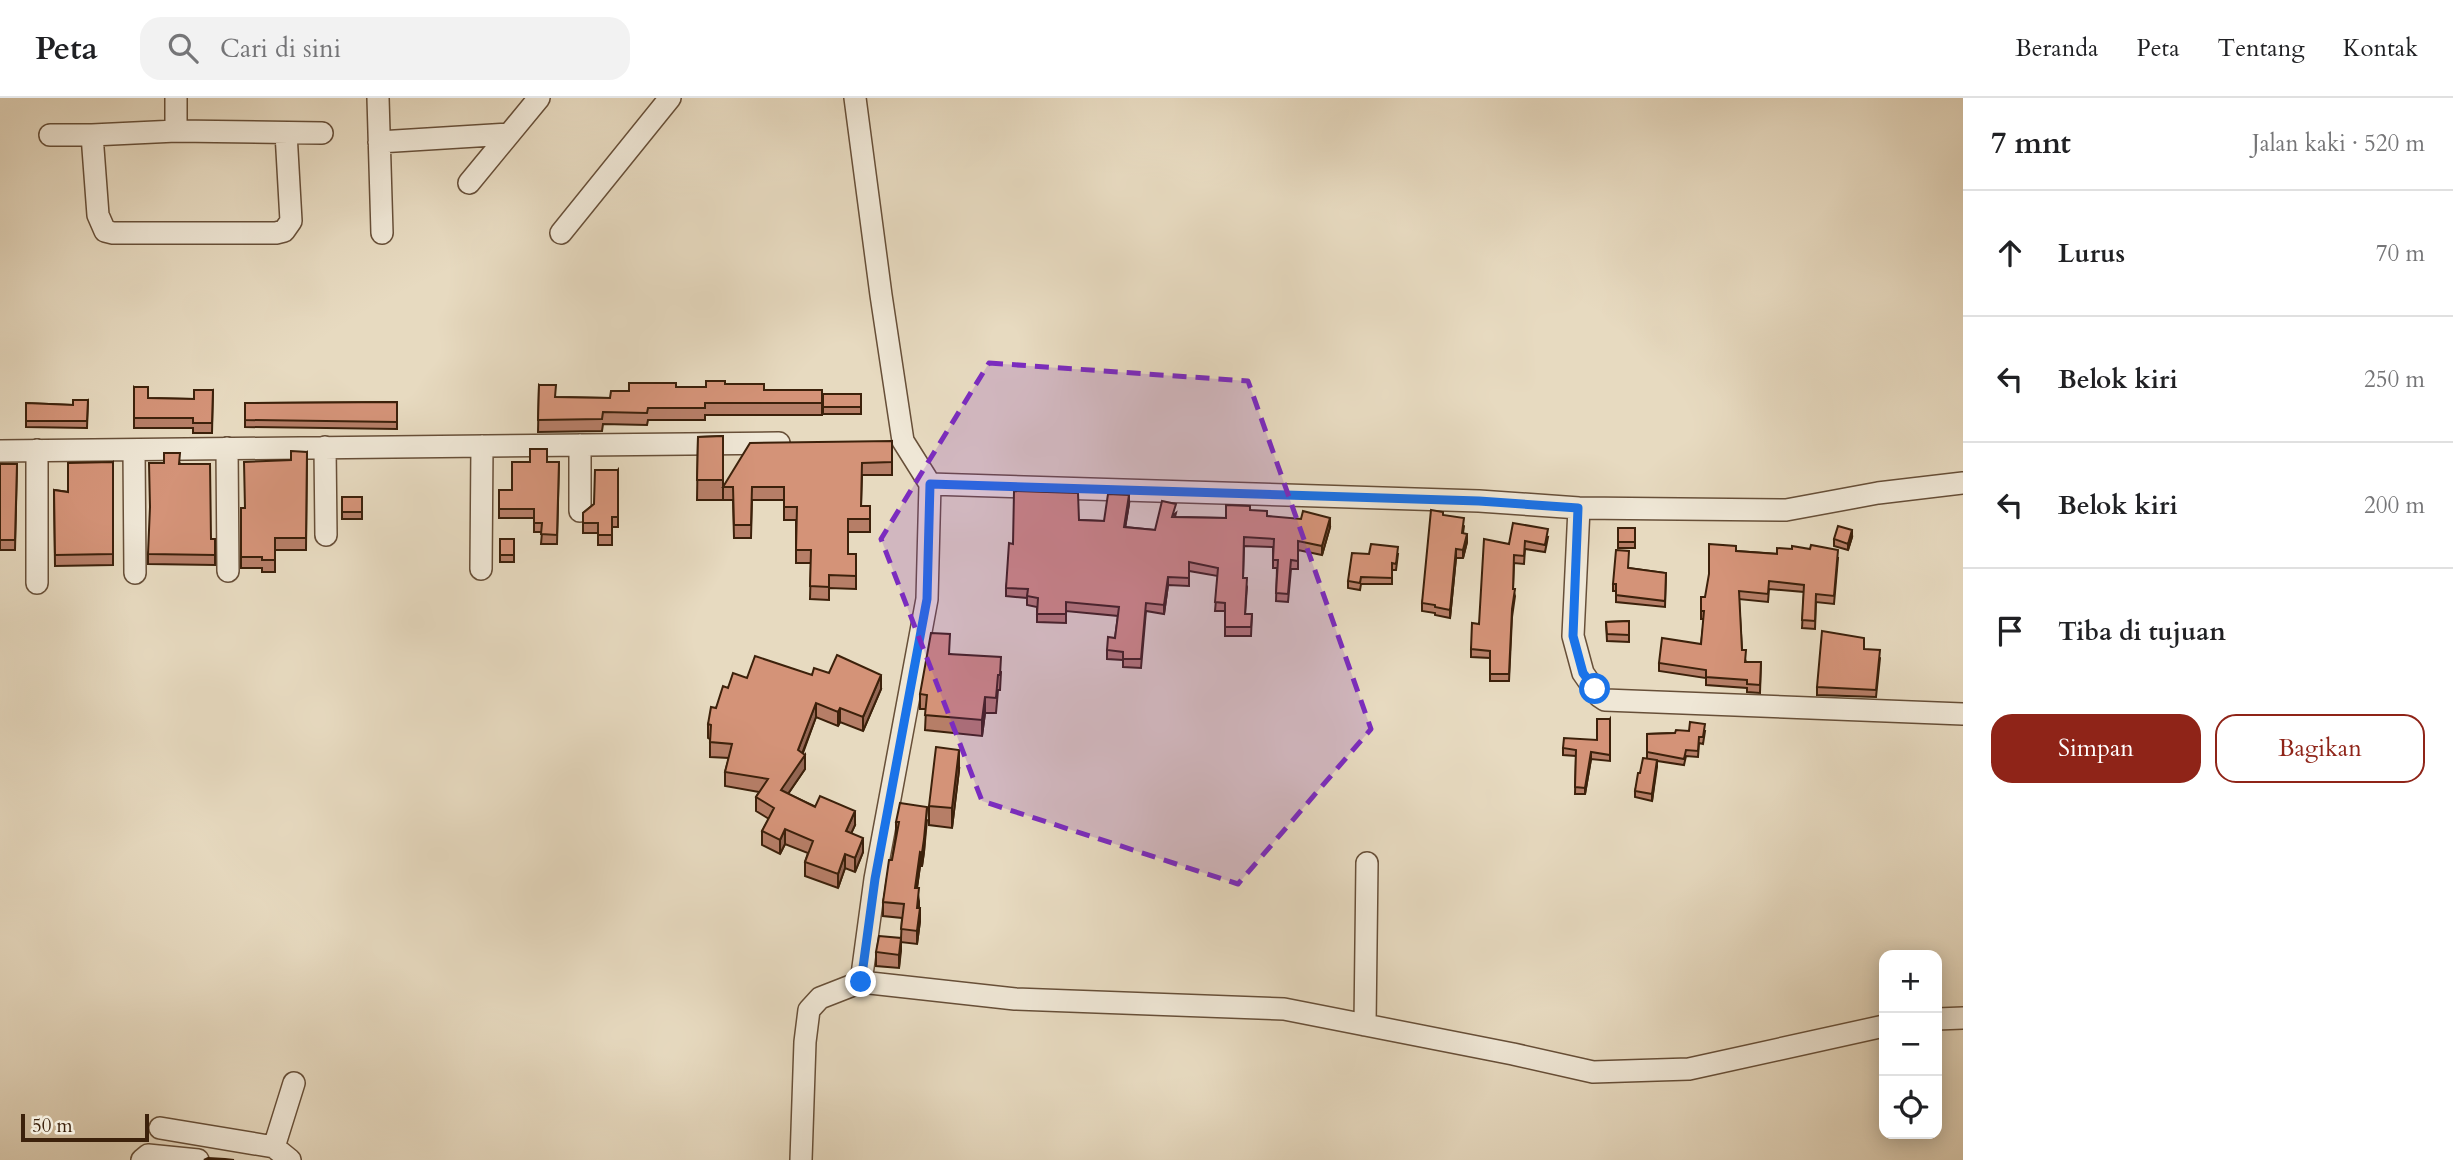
<!DOCTYPE html>
<html lang="id">
<head>
<meta charset="utf-8">
<style>
	:root { --surface:#fff; --page:#f2f2f2; --text:#202124; --muted:#757577; --line:#e0e0e0; --accent:#8f2418 }
	body { margin:0; font-family:Cardo,serif; background:var(--page); color:var(--text) }
	.controls { position:absolute; right:21px; bottom:21px; display:grid; overflow:hidden; border-radius:14px; box-shadow:0 4px 18px #0003 }
	.controls button { width:63px; height:63px; display:grid; place-items:center; padding:0; border:0; border-bottom:2px solid var(--line); background:var(--surface); color:var(--text); font:35px sans-serif }
	.scale { position:absolute; left:21px; bottom:18px; width:128px; box-sizing:border-box; padding-left:7px; border:4px solid #3c210b; border-top:0; font-size:19px; line-height:24px; white-space:nowrap; color:#3c210b; -webkit-text-stroke:5px #efe7d6; paint-order:stroke }
	.stop { position:absolute; width:21px; height:21px; margin:-16px; border:5px solid #1a73e8; border-radius:50%; background:#fff }
	.stop.end { background:#1a73e8; border-color:#fff; box-shadow:0 2px 7px #0008 }
	.list { margin:0; padding:0; list-style:none }
	h2 { display:flex; justify-content:space-between; align-items:center; height:91px; margin:0; padding:0 28px; font-size:30px }
	h2 small { font-size:23px; font-weight:400; color:var(--muted) }
	.list li { display:grid; grid-template-columns:46px 1fr auto; gap:21px; align-items:center; box-sizing:border-box; height:126px; padding:0 28px; border-top:2px solid var(--line) }
	.list b { display:block; font-size:26px; white-space:nowrap }
	.list em { font-size:23px; font-style:normal; color:var(--muted) }
	.actions { display:flex; gap:14px; padding:21px 28px }
	.actions a { flex:1; padding:16px 0; border:2px solid var(--accent); border-radius:21px; text-align:center; font-size:24px; color:var(--accent) }
	.actions .main { background:var(--accent); color:#fff }
	.icon { flex:none; width:38px; height:38px; fill:none; stroke:currentColor; stroke-width:2; stroke-linecap:round; stroke-linejoin:round }
	.map { position:relative; flex:none; width:1963px; height:1062px; overflow:hidden }
	header { display:flex; align-items:center; gap:42px; box-sizing:border-box; height:98px; padding:0 35px; background:var(--surface); border-bottom:2px solid var(--line) }
	header strong { font-size:33px }
	nav { display:flex; gap:38px; margin-inline-start:auto; font-size:24px }
	.search { width:490px; height:63px; background:var(--page); display:flex; align-items:center; gap:18px; box-sizing:border-box; padding:0 24px; border-radius:21px; color:var(--muted); font-size:26px }
	main { display:flex }
	aside { flex:1; background:var(--surface) }
	.map>svg:first-child { display:block }
	.lines { fill:none; stroke-linecap:round; stroke-linejoin:round }
	.minor-casing { stroke:#674f38; stroke-width:24 }
	.minor { stroke:#efe7d6; stroke-width:21 }
	.wall { fill:#b67e67; stroke:#3c210b; stroke-width:2 }
	.shaded-wall { fill:#946754; stroke:#3c210b; stroke-width:2 }
	.building { fill:#d49378; stroke:#3c210b; stroke-width:2 }
	.route { stroke:#1a73e8; stroke-width:9 }
	.marked { fill:#7b2cbf; fill-opacity:0.2; stroke:#7b2cbf; stroke-width:5; stroke-dasharray:14 9; stroke-linejoin:round }
</style>
</head>
<body>
<header>
<strong>Peta</strong>
<div class="search"><svg class="icon" aria-label="search" viewBox="0 0 24 24"><circle cx="10" cy="10" r="6"/><path d="M15 15l6 6"/></svg>Cari di sini</div>
<nav><a>Beranda</a><a>Peta</a><a>Tentang</a><a>Kontak</a></nav>
</header>
<main>
<div class="map">
<svg width="1963" height="1062" viewBox="0 0 1963 1062">
	<rect width="100%" height="100%" fill="#e7dac0"/>
	<filter id="stains"><feTurbulence type="fractalNoise" baseFrequency=".00286" numOctaves="4"/><feColorMatrix values="0 0 0 0 .2 0 0 0 0 .09 0 0 0 0 .02 0 0 0 .5 -.17"/></filter>
	<radialGradient id="worn" r=".72"><stop offset=".6" stop-color="#630" stop-opacity="0"/><stop offset="1" stop-color="#630" stop-opacity=".3"/></radialGradient>
	<g class="lines">
		<!-- minor casing -->
		<g class="minor-casing">
			<path id="minor" d="M176,0v33l146,2
				M378,0l4,135
				M50,37h42l6,80 7,16 8,2h163l8,-2 7,-10 -5,-88
				M92,37l84,-4
				M379,44l130,-8
				M469,85l70,-85
				M561,135l109,-135
				M580,347v66
				M325,349l1,88
				M227,350l1,123
				M37,352v133
				M134,352l1,123
				M0,353l779,-8
				M930,386l549,17 100,7 207,2 92,-17 85,-10
				M1579,410l-6,128 10,37 16,23 6,4 358,14
				M481,471l1,-123
				M861,884l154,17 269,10 229,45 80,18 96,-3 195,-43
				M1937,921l26,-1
				M1365,927l2,-162
				M160,1030l114,19 16,13
				M274,1049l20,-64
				M142,1062l6,-5 50,5
				M801,1062l4,-118 4,-32 11,-12 41,-16 14,-103 52,-280 3,-115 -27,-43 -22,-146 -26,-197"/>
		</g>
		<!-- minor -->
		<use href="#minor" class="minor"/>
	</g>
	<!-- wall -->
	<path class="wall" d="M725,286l39,6h58v25h-117v5h-57l-1,5 -44,-1 -1,7 -64,1 1,-47 17,12 54,1 19,-7 47,-4h30z
		M134,289l14,11 46,1 19,-9 -1,43h-19v-5h-59z
		M823,296h38v20h-38z
		M88,302l-1,28 -61,-1v-24l47,2z
		M397,304v27l-152,-2v-24z
		M723,338v64h-26l1,-63z
		M892,343v34h-30l-1,31h9v26h-22v22h8v35l-27,-1v12l-19,-1 1,-36h-15v-43h-12v-20h-32l-1,38h-17l-1,-38h-10v-13z
		M307,354l-1,98h-31v22h-13v-4h-21v-60h4l46,-48z
		M113,364v103l-58,1 -1,-76 14,2z
		M547,364h12l-2,82h-16l1,-12h-8v-14h-35v-28h13z
		M0,366h17l-2,86h-15z
		M180,366l31,75h4v26l-67,-1v-10z
		M618,372v57h-6v18h-14v-12h-15v-20l11,-9z
		M342,399h20v22h-20z
		M1129,406l-4,23 30,3 21,-17 -1,4 51,1 24,-8 17,6 63,11 -8,28 -24,-5v19h-7l-3,33 -12,-1 1,-33h-4v-21l-29,-1 -1,32 4,9 -2,27h7l-1,22h-26v-25h-10l3,-35 -29,-5v15l-21,-1 -4,29 -18,-3 -5,57 -18,-1v-7l-16,-1v-9l8,-12 3,-22 -52,-5v12l-29,-1v-15l-10,-2v-7l-21,-2v-8l7,-44 66,-24 25,1z
		M1443,418l21,10 -1,7 4,9 -4,16h-7l-6,60 -15,-3v-2l-13,-2v-8z
		M1618,430h17v20h-17z
		M1548,439l-3,15 -20,-3 -1,15 -10,-1 -1,26 2,7 -3,21 -3,64h-19v-23l-19,-1v-8l8,-25 30,-80z
		M1852,439l-4,13 -14,-4v-7z
		M500,441h14v23h-14z
		M1736,453l102,7 -4,46 -18,-2 -1,27 -13,-1 2,-36 -35,-3 -1,13 -29,-3 3,51 4,12h15l-1,31 -13,-1v-4l-41,-3v-7l-47,-7v-8l42,-19 3,-25h-3v-22h4z
		M1369,456h29l-2,16h-4v14h-31l-1,6 -12,-2v-7z
		M1629,470l37,5 -1,34 -49,-5v-11h-3v-7z
		M1629,523v21l-22,-1 -1,-19z
		M1864,551l16,9 -4,39 -59,-2v-8z
		M950,556l51,18 -1,18h-2l-2,23h-11l-3,23 -57,-6 1,-21h-6v-15z
		M812,577l69,14 -18,42 -23,-9 -2,4 -22,-9 -13,36 2,16 -17,25 67,31 -4,8 12,19 -8,20 -10,-4 -7,20 -33,-12v-14l3,-9 -23,-9 -5,10 -18,-9v-14l7,-12 -13,-8v-14l3,-5 -34,-6v-14l4,-14 -19,-1v-18l-2,-1v-14l8,-16 12,-20 19,-10z
		M1610,621v42l-19,-2 -6,35h-10l1,-38 -13,-1v-7l34,-8z
		M1689,633h16l-2,13 -4,-1 -1,14 -12,-1 -2,9 -27,-4 -5,40 -17,-4v-6l5,-18 7,-14v-25l28,-1z
		M959,672l-7,58 -23,-3v-19z
		M927,722l-3,32 -2,14h-2l-3,22 2,13v7l1,13 -3,23 -16,-2 -2,26 -23,-2v-14l25,-14 1,-20 -19,-2v-14l9,-42 4,-25v-13z"/>
	<!-- shaded-wall -->
	<path class="shaded-wall" d="M1129,397v9l-5,31v-8z
		M1330,420v9l-8,28v-9z
		M1852,432v7l-4,13v-6z
		M1467,436v8l-4,16v-8z
		M1456,451v9l-6,60v-8z
		M1168,479v8l-4,29v-9z
		M881,577v14l-18,42v-14z
		M985,599v16l-3,23v-16z
		M816,605v14l-18,47 7,-9v14l-24,35v-14l17,-40z
		M840,610v14l-2,4v-14z
		M959,652v20l-7,58v-20z
		M1591,654v7l-6,35v-6z
		M1657,662v7l-5,34v-7z
		M927,709l-3,45 -2,14v-13z
		M855,713v14l-9,20v-14z
		M785,731v15l-5,10v-14z
		M863,740v14l-8,20v-14z
		M920,754v14l-5,35v-13z
		M845,756v14l-7,20v-14z
		M920,810v13l-3,23v-13z
		M901,840v13l-2,17v-13z"/>
	<!-- building -->
	<path class="building" d="M706,283h19v3h39v6h58v13h-117v5h-57l-1,5 -44,-1 -1,7 -64,1 1,-35h17l-1,12 55,1 1,-7h18v-8h47v4h30z
		M134,289h14v11l46,1v-9h19l-1,33h-19v-5h-59z
		M823,296h38v13h-38z
		M73,302h15l-1,21h-61v-18l47,2z
		M397,304v20l-152,-2v-17z
		M723,338v44h-26l1,-43z
		M892,343v21l-30,1 -1,43h9v13h-22v35h8v22l-27,-1v12l-19,-1 1,-36h-15l1,-43h-13v-20h-32l-1,38h-17l-1,-38h-10l27,-44z
		M530,351h17v13h12l-2,73 -16,-1 1,-11h-8v-14h-35v-19h13v-28h18z
		M291,353l16,1 -1,86h-31v22h-13v-3h-21v-49h4l-1,-46 47,-2z
		M164,355h16l-1,11h31l1,75h4v16l-67,-1 2,-47 -1,-44h15z
		M113,364v92l-58,1 -1,-65 14,2v-29z
		M0,366h17l-2,76h-15z
		M595,372h23v47h-6v18h-14v-12h-15v-10l11,-9z
		M1014,393l64,2 1,27 25,1 4,-27 21,1 -5,32 31,3 7,-29 14,3 -4,13 54,1v-13l24,1v4l17,1v5l34,3 2,-8 27,7 -8,28 -24,-5v20l-7,-1 -3,34 -12,-1 2,-33h-5l1,-21 -30,-2 -1,41h4l-2,36h7l-1,13h-26v-24l-10,-1 3,-34 -29,-6v16l-21,-1 -4,28 -18,-2 -5,56h-18v-7l-16,-2 1,-13 7,1 4,-31 -53,-5v12h-29l1,-16 -11,-2 1,-7 -22,-1 3,-45 4,1z
		M342,399h20v15h-20z
		M1431,412l12,2v3l21,3 -2,15 5,1 -4,16 -7,-1 -6,61 -15,-3v-2l-13,-2z
		M1513,425l35,6 -3,16 -20,-4 -1,15 -10,-1 -1,34h2l-3,20 -3,65h-19v-23l-19,-2 1,-26 7,1 5,-85 25,5z
		M1838,428l14,4 -4,14 -14,-5z
		M1618,430h17v14h-17z
		M500,441h14v16h-14z
		M1371,446l27,3 -2,17 -4,-1v15l-31,-1 -1,6 -12,-2 4,-28 17,1z
		M1709,446l27,2v5l41,3v-6l15,1v-3l18,3 1,-4 27,5 -4,46 -18,-2 -1,27 -13,-1 2,-35 -35,-4 -1,13 -29,-3 3,59h4l-1,12h16l-1,23 -13,-1v-4l-41,-3v-7l-47,-7 3,-25 39,6 3,-33h-3v-14h4l4,-23z
		M1616,452l13,1 -1,17 38,5 -1,28 -49,-6v-11h-3z
		M1629,523v14l-22,-1 -1,-12z
		M1822,533l42,7v11l16,1 -4,40 -59,-3z
		M931,535l19,1 -1,20 52,3 -1,18h-2l-2,23 -11,-1 -3,23 -57,-5 2,-20 -7,-1z
		M837,557l44,20 -18,42 -23,-9 -2,4 -22,-9 -18,47 7,5 -24,35 34,17 5,-11 35,15 -9,20 17,7 -8,20 -10,-4 -7,20 -33,-12 8,-21 -28,-12 -5,11 -18,-9 12,-23 -18,-11 12,-18 -43,-7 7,-28 -22,-2 1,-17 -3,-1 3,-17 5,1 7,-22 5,2 5,-15 14,5 8,-22 57,19 2,-7 15,5z
		M1597,621h13v36l-19,-3 -6,36 -10,-1 1,-37 -13,-2 1,-10 33,2z
		M1690,624l15,2 -2,13h-4l-1,14 -12,-1 -2,9 -37,-7v-18l28,-1 1,-3 13,1z
		M936,649l23,3 -7,58 -23,-2z
		M1643,660l14,2 -5,34 -17,-3 3,-18h2z
		M900,705l27,4 -3,32 -2,14 -2,-1 -5,36h4l-2,20h3l-3,23 -16,-2 3,-25 -21,-2 6,-42h3l7,-38h-3z
		M879,838l22,2 -2,17 -23,-3z
		M208,1060l17,1 9,1h-30z"/>
	<g class="lines">
		<!-- route -->
		<path class="route" d="M861,884l14,-103 52,-280 3,-115 549,17 99,7 -5,128 10,37 12,16"/>
	</g>
	<!-- marked area -->
	<path class="marked" d="M989,265l259,18 123,348 -133,155 -256,-83 -101,-262z"/>
	<rect width="100%" height="100%" filter="url(#stains)"/>
	<rect width="100%" height="100%" fill="url(#worn)"/>
</svg>
<div class="controls">
<button>+</button>
<button>−</button>
<button><svg class="icon" aria-label="locate" viewBox="0 0 24 24"><circle cx="12" cy="12" r="6"/><path d="M12 2v4M12 18v4M2 12h4M18 12h4"/></svg></button>
</div>
<div class="scale">50 m</div>
<div class="stop" style="left:1595px;top:591px"></div>
<div class="stop end" style="left:861px;top:884px"></div>
</div>
<aside>
<h2>7 mnt<small>Jalan kaki · 520 m</small></h2>
<ul class="list">
<li><svg class="icon" aria-label="ahead" viewBox="0 0 24 24"><path d="M12 20V5M6 11l6-6 6 6"/></svg><div><b>Lurus</b></div><em>70 m</em></li>
<li><svg class="icon" aria-label="left" viewBox="0 0 24 24"><path d="M17 20v-9H6M10 6l-5 5 5 5"/></svg><div><b>Belok kiri</b></div><em>250 m</em></li>
<li><svg class="icon" aria-label="left" viewBox="0 0 24 24"><path d="M17 20v-9H6M10 6l-5 5 5 5"/></svg><div><b>Belok kiri</b></div><em>200 m</em></li>
<li><svg class="icon" aria-label="arrive" viewBox="0 0 24 24"><path d="M6 21V4h12l-3 4 3 4H6"/></svg><div><b>Tiba di tujuan</b></div></li>
</ul>
<div class="actions"><a class="main">Simpan</a><a>Bagikan</a></div>
</aside>
</main>
</body>
</html>
